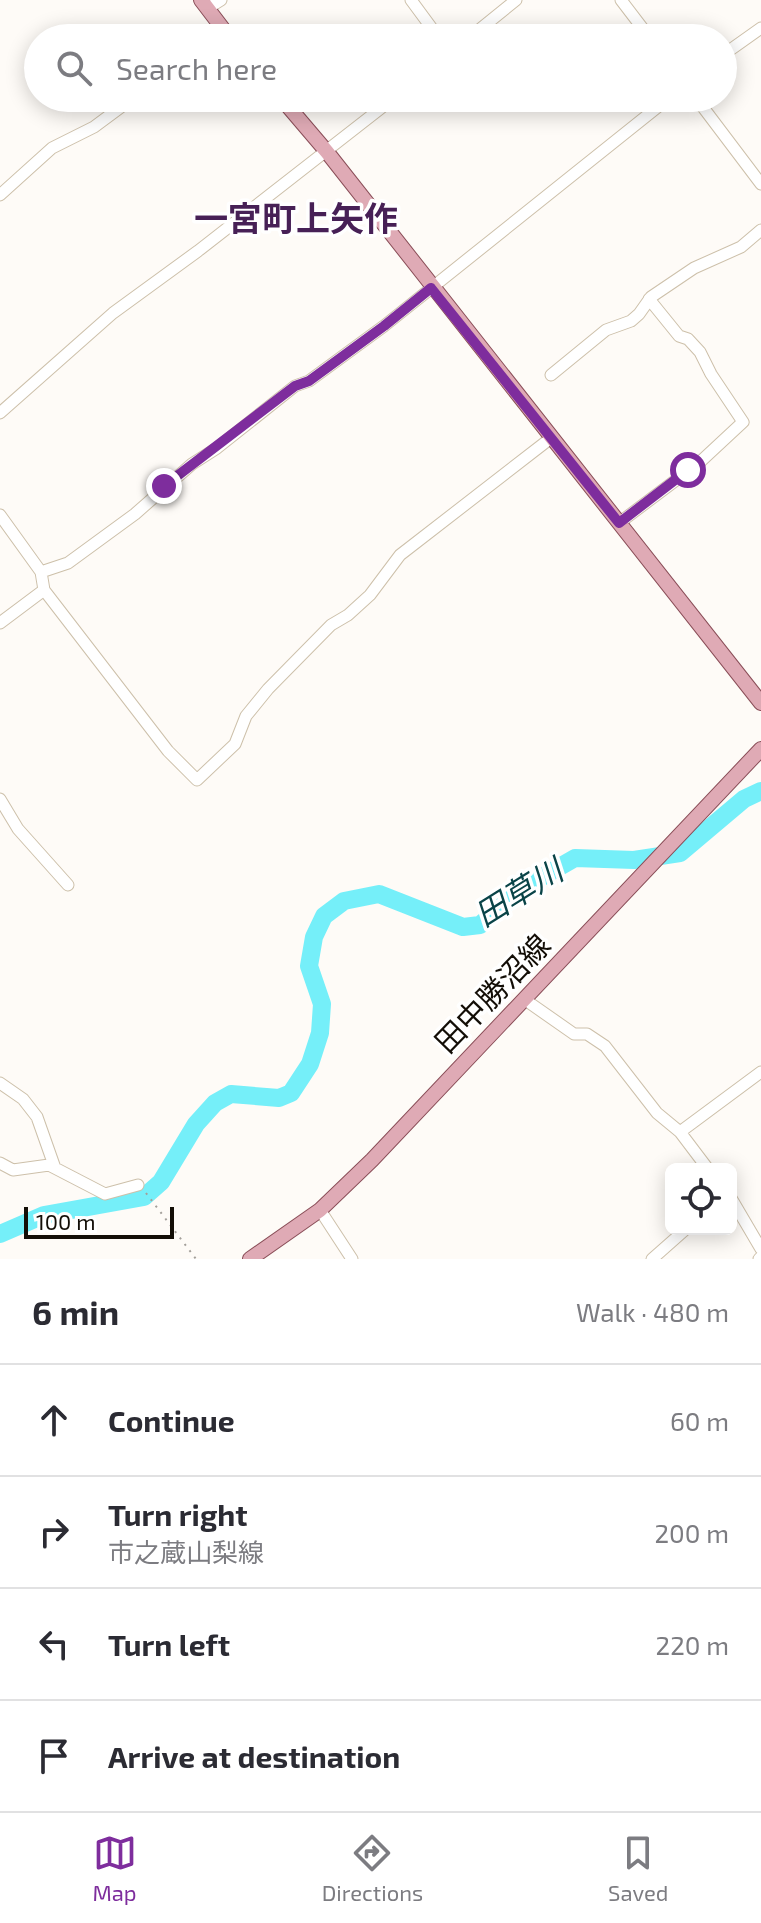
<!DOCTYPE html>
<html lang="en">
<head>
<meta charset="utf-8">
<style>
	:root { --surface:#fff; --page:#f2f2f3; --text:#2b2b33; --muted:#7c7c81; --line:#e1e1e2; --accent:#7e2d9d }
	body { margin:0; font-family:"Exo 2","Noto Sans JP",sans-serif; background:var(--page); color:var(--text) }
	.controls { position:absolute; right:24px; bottom:24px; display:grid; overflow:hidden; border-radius:12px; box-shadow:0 4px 20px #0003 }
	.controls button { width:72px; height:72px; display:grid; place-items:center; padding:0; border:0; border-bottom:2px solid var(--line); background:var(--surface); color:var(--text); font:40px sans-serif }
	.scale { position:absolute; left:24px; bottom:20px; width:150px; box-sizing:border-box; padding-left:8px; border:4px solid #130e07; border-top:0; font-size:22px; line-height:28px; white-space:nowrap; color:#130e07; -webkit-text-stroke:6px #fff; paint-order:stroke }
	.stop { position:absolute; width:24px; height:24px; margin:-18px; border:6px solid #7e2d9d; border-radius:50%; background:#fff }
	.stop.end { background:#7e2d9d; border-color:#fff; box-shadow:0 2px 8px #0008 }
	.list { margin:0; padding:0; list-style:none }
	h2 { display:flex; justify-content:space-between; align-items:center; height:104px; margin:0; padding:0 32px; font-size:34px }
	h2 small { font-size:26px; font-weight:400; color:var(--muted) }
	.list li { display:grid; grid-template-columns:52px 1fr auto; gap:24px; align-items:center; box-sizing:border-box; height:112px; padding:0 32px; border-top:2px solid var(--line) }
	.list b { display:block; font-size:30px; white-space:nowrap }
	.list p { margin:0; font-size:26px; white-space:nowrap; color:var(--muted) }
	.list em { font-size:26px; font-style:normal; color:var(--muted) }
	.icon { flex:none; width:44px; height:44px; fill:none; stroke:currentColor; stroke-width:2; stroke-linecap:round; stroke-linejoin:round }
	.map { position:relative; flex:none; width:761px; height:1259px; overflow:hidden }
	.search { position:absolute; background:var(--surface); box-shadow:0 4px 20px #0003; left:24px; right:24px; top:24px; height:88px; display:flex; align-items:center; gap:20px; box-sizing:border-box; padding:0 28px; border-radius:44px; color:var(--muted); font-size:30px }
	.sheet { height:552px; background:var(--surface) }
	nav { display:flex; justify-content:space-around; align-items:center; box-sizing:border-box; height:112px; border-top:2px solid var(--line); background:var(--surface); font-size:22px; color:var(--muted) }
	nav a { display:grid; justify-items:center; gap:4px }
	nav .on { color:var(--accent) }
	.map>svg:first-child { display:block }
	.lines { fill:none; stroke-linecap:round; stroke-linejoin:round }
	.river { stroke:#75eff9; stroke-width:18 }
	.minor-casing { stroke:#cdc0aa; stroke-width:13 }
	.major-casing { stroke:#8a4e58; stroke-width:16 }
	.path { stroke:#a39f9a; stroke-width:2; stroke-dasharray:2 6; stroke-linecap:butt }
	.minor { stroke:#fff; stroke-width:11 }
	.major { stroke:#dfaab5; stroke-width:14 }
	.route { stroke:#7e2d9d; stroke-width:10 }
	.labels { text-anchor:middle; stroke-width:7; stroke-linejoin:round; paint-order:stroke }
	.street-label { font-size:30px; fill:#130e07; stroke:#fff }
	.water-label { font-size:32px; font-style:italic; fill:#0a4448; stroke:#fff }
	.quarter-label { font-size:34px; font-weight:bold; fill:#472056; stroke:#fff }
</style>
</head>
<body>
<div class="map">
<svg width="761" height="1259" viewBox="0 0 761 1259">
	<rect width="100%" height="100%" fill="#fefbf7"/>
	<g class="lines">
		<!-- river -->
		<path class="river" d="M0,1234l44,-19 100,-18 17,-15 35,-58 19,-21 16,-9 48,4 12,-5 19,-29 10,-31 2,-29 -13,-38 5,-29 10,-21 20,-15 35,-7 84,33 17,-2 48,-40 47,-27 59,2 46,-7 64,-54 17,-8"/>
		<!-- minor casing -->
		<g class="minor-casing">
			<path id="minor" d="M411,0l28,38
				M621,0l29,38
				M208,8l13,-8
				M469,38l47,-38
				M723,55l38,-27
				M696,98l65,86
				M0,195l52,-47 42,-21 39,-29
				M551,375l55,-45 25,-9 8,-7 12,-17 43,-29 47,-21 20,-17
				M0,413l113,-100 85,-62 196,-153
				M0,515l41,57 3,18 124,161 29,29 38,-36 11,-28 22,-27 63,-64 17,-10 22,-20 30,-40 151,-117
				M619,523l81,-61 43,-40 -32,-48 -11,-22 -12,-13 -9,-3 -30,-37
				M41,572l27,-9 67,-49 57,-50 25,-16 78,-62 14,-5 75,-55 285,-228
				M0,623l44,-33
				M0,799l18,30 50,56
				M524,999l50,35h13l18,12 52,67 23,19 28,37
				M0,1083l23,16 14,18 18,51
				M680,1132l81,-60
				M0,1163l13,7 36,-5 56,29 33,-9
				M731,1198l30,51
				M320,1210l32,49
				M652,1259l34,-30
				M759,1259l2,-2"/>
		</g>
		<!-- major casing -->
		<g class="major-casing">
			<path id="major" d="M201,0l29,38
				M281,98l46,54 434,551
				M250,1259l70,-49 52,-50 389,-411"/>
		</g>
		<!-- path -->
		<path class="path" d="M146,1193l50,66"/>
		<!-- minor -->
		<use href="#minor" class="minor"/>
		<!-- major -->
		<use href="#major" class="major"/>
	</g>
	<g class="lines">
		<!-- route -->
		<path class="route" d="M164,486l131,-100 14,-5 75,-55 47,-38 188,235 69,-53"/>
	</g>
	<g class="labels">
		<!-- street labels -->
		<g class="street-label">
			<text transform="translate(493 994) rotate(-46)" y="10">田中勝沼線</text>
		</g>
		<!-- water labels -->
		<g class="water-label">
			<text transform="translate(519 893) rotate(-32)" y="11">田草川</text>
		</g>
		<!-- quarter labels -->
		<g class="quarter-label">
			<text x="296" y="231">一宮町上矢作</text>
		</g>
	</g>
</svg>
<div class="controls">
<button><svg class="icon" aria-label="locate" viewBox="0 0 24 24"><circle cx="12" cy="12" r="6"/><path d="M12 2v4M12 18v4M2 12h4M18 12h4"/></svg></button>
</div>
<div class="scale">100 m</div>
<div class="stop" style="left:688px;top:470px"></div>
<div class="stop end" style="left:164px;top:486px"></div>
<div class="search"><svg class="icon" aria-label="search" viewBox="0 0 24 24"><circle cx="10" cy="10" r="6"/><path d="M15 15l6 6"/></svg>Search here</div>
</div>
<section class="sheet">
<h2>6 min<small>Walk · 480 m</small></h2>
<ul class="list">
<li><svg class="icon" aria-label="ahead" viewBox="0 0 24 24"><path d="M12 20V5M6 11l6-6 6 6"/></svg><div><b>Continue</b></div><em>60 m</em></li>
<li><svg class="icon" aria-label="right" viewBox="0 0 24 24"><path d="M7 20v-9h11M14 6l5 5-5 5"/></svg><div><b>Turn right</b><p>市之蔵山梨線</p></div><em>200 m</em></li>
<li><svg class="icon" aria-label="left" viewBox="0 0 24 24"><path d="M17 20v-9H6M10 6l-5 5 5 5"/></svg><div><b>Turn left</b></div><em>220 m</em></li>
<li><svg class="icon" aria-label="arrive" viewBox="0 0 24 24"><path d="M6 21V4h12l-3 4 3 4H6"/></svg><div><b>Arrive at destination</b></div></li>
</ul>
</section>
<nav>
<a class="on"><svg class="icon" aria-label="map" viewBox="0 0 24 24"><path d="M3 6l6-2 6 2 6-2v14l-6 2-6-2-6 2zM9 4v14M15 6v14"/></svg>Map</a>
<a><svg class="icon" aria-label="directions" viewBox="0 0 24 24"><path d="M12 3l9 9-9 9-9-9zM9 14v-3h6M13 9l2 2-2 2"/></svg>Directions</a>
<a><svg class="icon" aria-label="saved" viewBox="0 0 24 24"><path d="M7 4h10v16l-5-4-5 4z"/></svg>Saved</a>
</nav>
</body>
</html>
